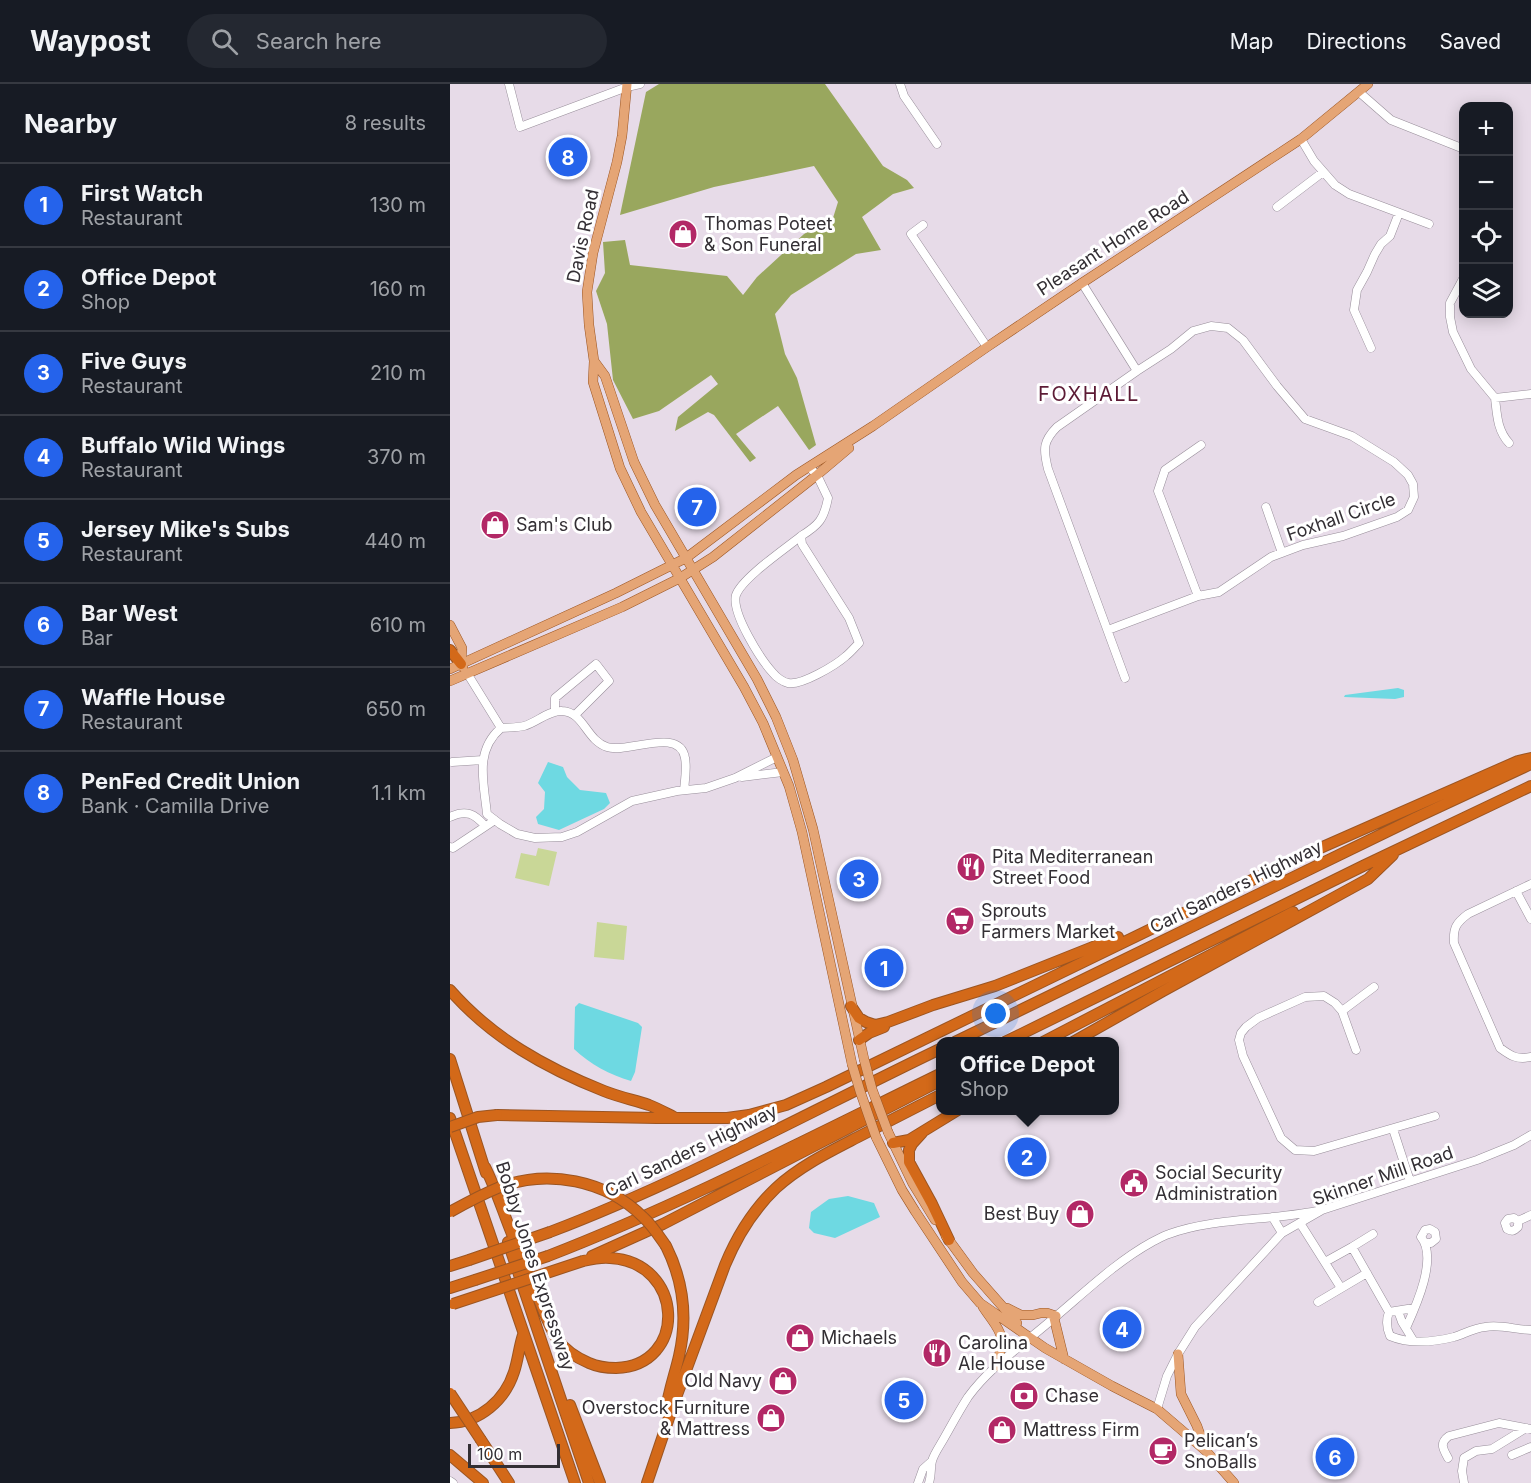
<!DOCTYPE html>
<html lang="en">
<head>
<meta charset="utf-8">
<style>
	:root { --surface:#171b24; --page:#242831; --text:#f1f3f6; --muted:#9ea1a6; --line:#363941; --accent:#2563eb }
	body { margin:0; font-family:Inter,sans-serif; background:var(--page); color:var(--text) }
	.controls { position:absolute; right:18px; top:18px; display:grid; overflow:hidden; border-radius:12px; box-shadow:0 3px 15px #0003 }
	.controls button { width:54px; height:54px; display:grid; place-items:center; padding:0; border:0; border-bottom:2px solid var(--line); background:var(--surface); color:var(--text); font:30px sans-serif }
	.scale { position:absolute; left:18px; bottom:15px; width:92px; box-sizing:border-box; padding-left:6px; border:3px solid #332f34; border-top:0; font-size:16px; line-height:21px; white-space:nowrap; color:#332f34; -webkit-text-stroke:4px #fff; paint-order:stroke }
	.you { position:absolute; left:546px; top:930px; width:21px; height:21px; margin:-15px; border:4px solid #fff; border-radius:50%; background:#1a73e8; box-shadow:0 0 0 9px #1a73e833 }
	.badge { display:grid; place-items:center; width:39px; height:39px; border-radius:50%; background:var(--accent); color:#fff; font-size:20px; font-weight:700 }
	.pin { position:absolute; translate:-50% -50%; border:3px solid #fff; box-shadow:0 2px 6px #0006 }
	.popup { position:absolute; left:486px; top:953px; width:183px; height:78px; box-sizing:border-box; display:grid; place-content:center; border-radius:12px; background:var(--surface); filter:drop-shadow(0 2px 4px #0005); font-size:20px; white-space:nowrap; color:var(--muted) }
	.popup b { font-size:22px; color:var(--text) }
	.popup::after { content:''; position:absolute; left:50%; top:100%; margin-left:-12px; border:12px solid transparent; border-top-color:var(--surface) }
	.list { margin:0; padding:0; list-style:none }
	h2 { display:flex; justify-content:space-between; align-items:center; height:78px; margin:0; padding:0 24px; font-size:26px }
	h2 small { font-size:20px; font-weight:400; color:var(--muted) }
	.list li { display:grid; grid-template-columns:39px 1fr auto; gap:18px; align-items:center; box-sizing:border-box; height:84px; padding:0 24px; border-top:2px solid var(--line) }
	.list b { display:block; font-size:22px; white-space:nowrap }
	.list p { margin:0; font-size:20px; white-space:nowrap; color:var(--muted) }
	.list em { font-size:20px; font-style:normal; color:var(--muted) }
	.icon { flex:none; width:33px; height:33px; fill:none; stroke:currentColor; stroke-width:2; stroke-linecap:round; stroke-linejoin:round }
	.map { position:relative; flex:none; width:1081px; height:1399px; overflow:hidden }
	header { display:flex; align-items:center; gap:36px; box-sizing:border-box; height:84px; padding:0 30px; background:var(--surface); border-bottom:2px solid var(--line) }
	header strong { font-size:28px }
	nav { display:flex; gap:33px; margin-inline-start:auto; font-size:21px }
	.search { width:420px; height:54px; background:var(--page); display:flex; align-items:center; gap:15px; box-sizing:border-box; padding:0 21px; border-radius:33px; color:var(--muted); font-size:22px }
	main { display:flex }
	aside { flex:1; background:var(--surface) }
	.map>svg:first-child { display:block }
	.green { fill:#c9d797 }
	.forest { fill:#99a75e }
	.water { fill:#6ed9e2 }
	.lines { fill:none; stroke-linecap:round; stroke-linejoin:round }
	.minor-casing { stroke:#988e9a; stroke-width:9 }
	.major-casing { stroke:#9b5522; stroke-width:10 }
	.highway-casing { stroke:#9b5522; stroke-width:12 }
	.minor { stroke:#fff; stroke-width:8 }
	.major { stroke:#e5a575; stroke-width:9 }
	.highway { stroke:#d36919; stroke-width:10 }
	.major-bridge-casing { stroke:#9b5522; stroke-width:10; stroke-linecap:butt }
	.highway-bridge-casing { stroke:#9b5522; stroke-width:12; stroke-linecap:butt }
	.major-bridge { stroke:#e5a575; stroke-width:9 }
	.highway-bridge { stroke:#d36919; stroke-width:10 }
	.labels { text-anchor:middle; stroke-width:6; stroke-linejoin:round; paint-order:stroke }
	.poi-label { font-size:18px; fill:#332f34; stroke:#fff; text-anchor:start }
	.street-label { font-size:18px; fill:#332f34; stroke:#fff }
	.neighbourhood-label { font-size:20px; letter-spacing:1.5px; fill:#5c1a35; stroke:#fff }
</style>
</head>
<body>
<header>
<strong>Waypost</strong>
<div class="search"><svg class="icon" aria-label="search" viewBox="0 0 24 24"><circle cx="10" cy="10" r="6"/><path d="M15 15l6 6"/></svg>Search here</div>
<nav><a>Map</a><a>Directions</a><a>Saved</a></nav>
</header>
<main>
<aside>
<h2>Nearby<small>8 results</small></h2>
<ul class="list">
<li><span class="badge">1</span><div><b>First Watch</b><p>Restaurant</p></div><em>130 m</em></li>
<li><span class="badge">2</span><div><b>Office Depot</b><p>Shop</p></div><em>160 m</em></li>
<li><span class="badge">3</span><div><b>Five Guys</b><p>Restaurant</p></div><em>210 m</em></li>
<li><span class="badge">4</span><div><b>Buffalo Wild Wings</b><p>Restaurant</p></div><em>370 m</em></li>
<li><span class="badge">5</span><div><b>Jersey Mike's Subs</b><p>Restaurant</p></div><em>440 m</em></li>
<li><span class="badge">6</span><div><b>Bar West</b><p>Bar</p></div><em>610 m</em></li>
<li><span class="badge">7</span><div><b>Waffle House</b><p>Restaurant</p></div><em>650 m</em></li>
<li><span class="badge">8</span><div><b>PenFed Credit Union</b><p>Bank · Camilla Drive</p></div><em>1.1 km</em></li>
</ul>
</aside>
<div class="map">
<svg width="1081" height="1399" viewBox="0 0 1081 1399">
	<rect width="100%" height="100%" fill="#e7dbe8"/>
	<!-- green -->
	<path class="green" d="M88,764l19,4 -8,34 -34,-8 6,-25 15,3z
		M147,838l30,4 -3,34 -30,-3z"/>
	<!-- forest -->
	<path class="forest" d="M209,0h166l58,82 24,14 7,8 -21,6 -31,23 19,33 -25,4 -65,41 -16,19 10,40 12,24 19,67 -7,5 -31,-44 -42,28 20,24 -6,4 -36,-47 -6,-3 -33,19 3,-14 40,-33 -7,-9 -52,36 -26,8 -20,-39 -6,-56 -11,-33 9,-18 -2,-31 22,-2 5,25 97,11 16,19 14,-18 47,-43 29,-16 5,-16 -24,-36 -100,21 -94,28 26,-123z"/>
	<!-- water -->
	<path class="water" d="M948,604l6,2v7l-9,2 -51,-2 1,-2z
		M98,678l15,5 4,10 13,13 26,3 4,10 -6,6 -45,21 -21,-6 -2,-7 8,-8 1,-17 -7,-9z
		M129,919l59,20 4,4 -7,45 -4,9c-21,-6 -41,-17 -57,-32l1,-42z
		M398,1112l26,7 6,14 -45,21 -21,-5 -5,-5 2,-16 18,-13z"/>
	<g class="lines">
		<!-- minor casing -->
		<g class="minor-casing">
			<path id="minor" d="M59,0l11,43 107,-40 13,-3
				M450,0l4,12 33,48
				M909,8l32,28 73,29
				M851,55l13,22 21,24 14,9 80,30
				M827,123l46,-35
				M473,141l-12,9 76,113
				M1014,193l-14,26v14l3,15 18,37 24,29 36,-4
				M632,199l55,88
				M921,264l-17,-38 3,-20 10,-18 8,-18 6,-10 9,-8 9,-23
				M1045,314c2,16 2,32 14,45
				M816,423l16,46
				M351,452c-16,13 -59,42 -65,59 -5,18 25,65 37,78 3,4 10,9 15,10 13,3 48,-18 58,-27 5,-4 9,-9 13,-13l-10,-25 -47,-74 -1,-8c18,-11 23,-17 27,-38l-11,-23 -8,-8
				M748,512l-40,-105 7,-21 36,-25
				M658,546l90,-34 21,-4 52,-35 32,-12 40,-9 54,-19 11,-7 6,-13 -1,-13 -5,-9 -14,-13 -42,-26 -47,-17 -28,-33 -34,-46 -15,-12 -17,-2 -18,5 -22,18 -34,22 -80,56c-14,14 -14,22 -9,42l77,209
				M17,589l34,55
				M105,628v-14l41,-34 13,17 -34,34
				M51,644c-27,23 -17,55 -14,86l13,10 17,10 18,4 27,-1 15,-5 55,-31 45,-10 29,-3 29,-10 42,-21
				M51,644c7,-1 15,0 23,-2 12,-3 25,-16 38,-15 22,1 24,29 45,36 20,7 73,-21 78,11 2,10 0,22 -1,32
				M2,678l31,-2
				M292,693l41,-5
				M0,733c16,-8 25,-3 35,9
				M0,763l3,1 42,-28
				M1081,800l-63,30c-12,9 -15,14 -14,29l46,105c11,8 17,12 31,9
				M1066,807l15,28
				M892,927l32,-24
				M906,966l-14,-39 -7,-8 -11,-7 -19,1 -47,21 -12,9 -5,6 -2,7 4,16 38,82 14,12 19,1 121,-35
				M943,1045l17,52
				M823,1134l9,15
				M1068,1137l-4,-3 -6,1 -3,4 2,6c5,3 7,2 11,-2v-6l13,-6
				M850,1139l41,65
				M902,1163l37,65
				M875,1178l27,-15 21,-13
				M868,1218l49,-29
				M964,1224l-25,4c-3,8 -3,15 1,24 19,8 44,6 64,1 10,-3 20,-9 31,-10 16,-3 31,3 46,3
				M948,1227l4,11 11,18
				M956,1244c10,-22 32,-70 15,-91l4,-7 5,-1 5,3 1,7 -5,4h-5
				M707,1325l10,-33 11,-22 17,-27 87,-94 40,-23 155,-50 37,-15 17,-10
				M1062,1371l19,-8
				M998,1374c-5,-9 -9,-15 1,-22l50,-13 32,6
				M0,1397l3,2
				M468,1399l5,-14 9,-8
				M479,1399c3,-9 1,-15 3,-22 2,-7 7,-14 11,-21 8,-14 16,-29 25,-43 22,-30 52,-50 80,-74 34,-28 66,-60 104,-81 6,-3 11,-6 17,-8 46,-17 104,-13 153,-24
				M1014,1399l-2,-12 2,-13 12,-7 16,-2 34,-21"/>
		</g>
		<!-- major casing -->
		<g class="major-casing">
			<path id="major" d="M177,0l-5,52 -5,26 -24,91 -6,39 2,33 5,36 -1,21 27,86 21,44 103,175 19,36 26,63 13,46 50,232
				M144,277l11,15 29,86 21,43 102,174 19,38 17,43 20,69 51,230
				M0,541l12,23 -1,16 2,3
				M0,585l166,-76 70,-35 110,-83 77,-49 114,-79 95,-64 219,-144 67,-55
				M0,597l172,-74 58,-29 33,-21 104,-82 32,-27
				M438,1048l25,52 22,36
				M426,1053l26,53 13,21 47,71 18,21 65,45 67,38 45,23 49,42 28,32
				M496,1152l27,37 44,50
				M533,1223c18,27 24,26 13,59
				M557,1224l14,7h12l8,-2h6l9,3
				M604,1234l10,41
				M728,1270l3,40 16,32 8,23"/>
		</g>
		<!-- highway casing -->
		<g class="highway-casing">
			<path id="highway" d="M0,566l11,14
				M0,906c42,48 96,78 154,101 15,6 30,9 45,14 8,3 17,8 25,12
				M401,922l8,12 7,4 9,3 13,-3 45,-17 62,-19 123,-49
				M409,956l10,-7 15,-6
				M505,958l460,-224 116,-54
				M555,958l358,-176 168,-80
				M593,958l250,-130
				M623,958l90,-51 205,-112 25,-24
				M0,975l36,114
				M47,1031l159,3h71l22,-3 37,-10 40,-18 467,-227 225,-99 13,-3
				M0,1034l125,365
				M472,1049l-10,11 -3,6v12l23,42 17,36
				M443,1059l16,-3 49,-30
				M35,1083c11,22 18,45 27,67 7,20 16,40 24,59 7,15 12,32 21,46 8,11 20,19 32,24 9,4 18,5 27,5 72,-2 69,-106 -6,-110 -9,-1 -18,1 -27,3
				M100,1148c134,-51 261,-121 390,-183
				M58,1158l81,241
				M98,1172c134,-52 263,-119 392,-182
				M142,1172l71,-32 271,-140
				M0,1182l19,-6
				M0,1204l25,-8
				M120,1321l30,78
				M216,1327c2,-19 9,-37 13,-55 9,-39 5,-74 -13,-110
				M0,1339c30,-1 55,-23 64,-51 4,-12 5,-25 9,-37
				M31,1356l28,43
				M0,1371l33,28
				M197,1399l27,-80 51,-138c12,-29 28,-55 51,-77 24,-22 53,-36 82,-51 27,-14 55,-28 82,-42"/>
		</g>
		<!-- minor -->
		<use href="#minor" class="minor"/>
		<!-- major -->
		<use href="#major" class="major"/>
		<!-- highway -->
		<use href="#highway" class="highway"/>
		<!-- major-bridge casing -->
		<g class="major-bridge-casing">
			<path id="major-bridge" d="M414,975l8,30 16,43
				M402,980l8,27 16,46"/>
		</g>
		<!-- highway-bridge casing -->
		<g class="highway-bridge-casing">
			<path id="highway-bridge" d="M0,1043l28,-10 19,-2
				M0,1128c16,-9 33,-18 50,-25 48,-18 106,-7 143,30 9,8 16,19 23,29
				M19,1176l81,-28
				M25,1196l73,-24
				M3,1220l130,-43
				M0,1309l31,47"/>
		</g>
		<!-- major-bridge -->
		<use href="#major-bridge" class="major-bridge"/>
		<!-- highway-bridge -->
		<use href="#highway-bridge" class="highway-bridge"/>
	</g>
	<!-- icons -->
	<defs>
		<g id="shop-disc" transform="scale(1.5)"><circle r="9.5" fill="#b22866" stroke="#fff"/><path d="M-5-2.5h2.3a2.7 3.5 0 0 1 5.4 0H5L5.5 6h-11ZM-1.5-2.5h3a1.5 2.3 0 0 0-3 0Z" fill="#fff"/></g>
		<g id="restaurant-disc" transform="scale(1.5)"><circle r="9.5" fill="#b22866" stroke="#fff"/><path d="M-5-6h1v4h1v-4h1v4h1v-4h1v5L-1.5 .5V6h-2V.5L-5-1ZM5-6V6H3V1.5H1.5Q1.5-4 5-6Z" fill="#fff"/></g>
		<g id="supermarket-disc" transform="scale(1.5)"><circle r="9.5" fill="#b22866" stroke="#fff"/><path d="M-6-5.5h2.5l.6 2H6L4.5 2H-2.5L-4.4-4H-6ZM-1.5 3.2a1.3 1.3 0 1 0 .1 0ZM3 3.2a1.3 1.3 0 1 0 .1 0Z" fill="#fff"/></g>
		<g id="civic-disc" transform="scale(1.5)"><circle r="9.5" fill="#b22866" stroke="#fff"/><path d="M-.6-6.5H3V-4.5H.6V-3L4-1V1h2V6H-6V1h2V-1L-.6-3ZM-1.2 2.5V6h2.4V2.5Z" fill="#fff"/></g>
		<g id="bank-disc" transform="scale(1.5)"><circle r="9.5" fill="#b22866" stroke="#fff"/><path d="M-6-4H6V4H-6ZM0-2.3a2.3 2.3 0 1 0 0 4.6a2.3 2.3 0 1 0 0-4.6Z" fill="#fff"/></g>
		<g id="cafe-disc" transform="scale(1.5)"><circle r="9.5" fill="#b22866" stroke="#fff"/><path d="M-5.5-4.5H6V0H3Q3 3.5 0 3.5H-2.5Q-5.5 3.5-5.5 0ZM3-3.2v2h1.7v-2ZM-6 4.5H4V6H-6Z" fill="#fff"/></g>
	</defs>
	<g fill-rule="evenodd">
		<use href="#shop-disc" x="233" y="150"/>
		<use href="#shop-disc" x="45" y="441"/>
		<use href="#restaurant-disc" x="521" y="783"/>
		<use href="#supermarket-disc" x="510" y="837"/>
		<use href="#civic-disc" x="684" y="1099"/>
		<use href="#shop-disc" x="630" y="1130"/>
		<use href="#shop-disc" x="350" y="1254"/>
		<use href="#restaurant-disc" x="487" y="1269"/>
		<use href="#shop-disc" x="333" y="1297"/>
		<use href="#bank-disc" x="574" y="1312"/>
		<use href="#shop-disc" x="321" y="1334"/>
		<use href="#shop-disc" x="552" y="1346"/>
		<use href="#cafe-disc" x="713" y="1367"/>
	</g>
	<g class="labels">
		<!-- poi labels -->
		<g class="poi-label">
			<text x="254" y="146">Thomas Poteet<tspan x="254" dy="21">&amp; Son Funeral</tspan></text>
			<text x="66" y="447">Sam's Club</text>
			<text x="542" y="779">Pita Mediterranean<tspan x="542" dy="21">Street Food</tspan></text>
			<text x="531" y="833">Sprouts<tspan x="531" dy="21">Farmers Market</tspan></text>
			<text x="705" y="1095">Social Security<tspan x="705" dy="21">Administration</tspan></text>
			<text x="609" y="1136" text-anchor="end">Best Buy</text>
			<text x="371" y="1260">Michaels</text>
			<text x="508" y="1265">Carolina<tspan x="508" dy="21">Ale House</tspan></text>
			<text x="312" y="1303" text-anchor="end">Old Navy</text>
			<text x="595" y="1318">Chase</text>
			<text x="300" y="1330" text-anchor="end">Overstock Furniture<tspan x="300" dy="21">&amp; Mattress</tspan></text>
			<text x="573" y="1352">Mattress Firm</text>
			<text x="734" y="1363">Pelican’s<tspan x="734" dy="21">SnoBalls</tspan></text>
		</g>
		<!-- street labels -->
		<g class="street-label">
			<text transform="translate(133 152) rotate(-78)" y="6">Davis Road</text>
			<text transform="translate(663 159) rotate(-33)" y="6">Pleasant Home Road</text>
			<text transform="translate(891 433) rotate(-19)" y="6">Foxhall Circle</text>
			<text transform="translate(786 803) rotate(-26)" y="6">Carl Sanders Highway</text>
			<text transform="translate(241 1067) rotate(-26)" y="6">Carl Sanders Highway</text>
			<text transform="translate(933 1092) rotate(-19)" y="6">Skinner Mill Road</text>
			<text transform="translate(85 1182) rotate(72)" y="6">Bobby Jones Expressway</text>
		</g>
		<!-- neighbourhood labels -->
		<g class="neighbourhood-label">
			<text x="639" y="317">FOXHALL</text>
		</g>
	</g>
</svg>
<div class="controls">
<button>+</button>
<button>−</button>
<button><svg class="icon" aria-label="locate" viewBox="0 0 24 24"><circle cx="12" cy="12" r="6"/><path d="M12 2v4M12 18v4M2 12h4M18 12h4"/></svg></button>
<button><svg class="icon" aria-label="layers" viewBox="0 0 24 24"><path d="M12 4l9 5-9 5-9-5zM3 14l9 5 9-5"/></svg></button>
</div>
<div class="scale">100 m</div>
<div class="you"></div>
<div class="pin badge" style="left:434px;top:884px">1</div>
<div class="pin badge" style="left:577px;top:1073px">2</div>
<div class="popup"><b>Office Depot</b>Shop</div>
<div class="pin badge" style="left:409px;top:795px">3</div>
<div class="pin badge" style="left:672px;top:1245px">4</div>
<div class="pin badge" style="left:454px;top:1316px">5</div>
<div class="pin badge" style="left:885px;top:1373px">6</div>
<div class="pin badge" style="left:247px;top:423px">7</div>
<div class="pin badge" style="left:118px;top:73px">8</div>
</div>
</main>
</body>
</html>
